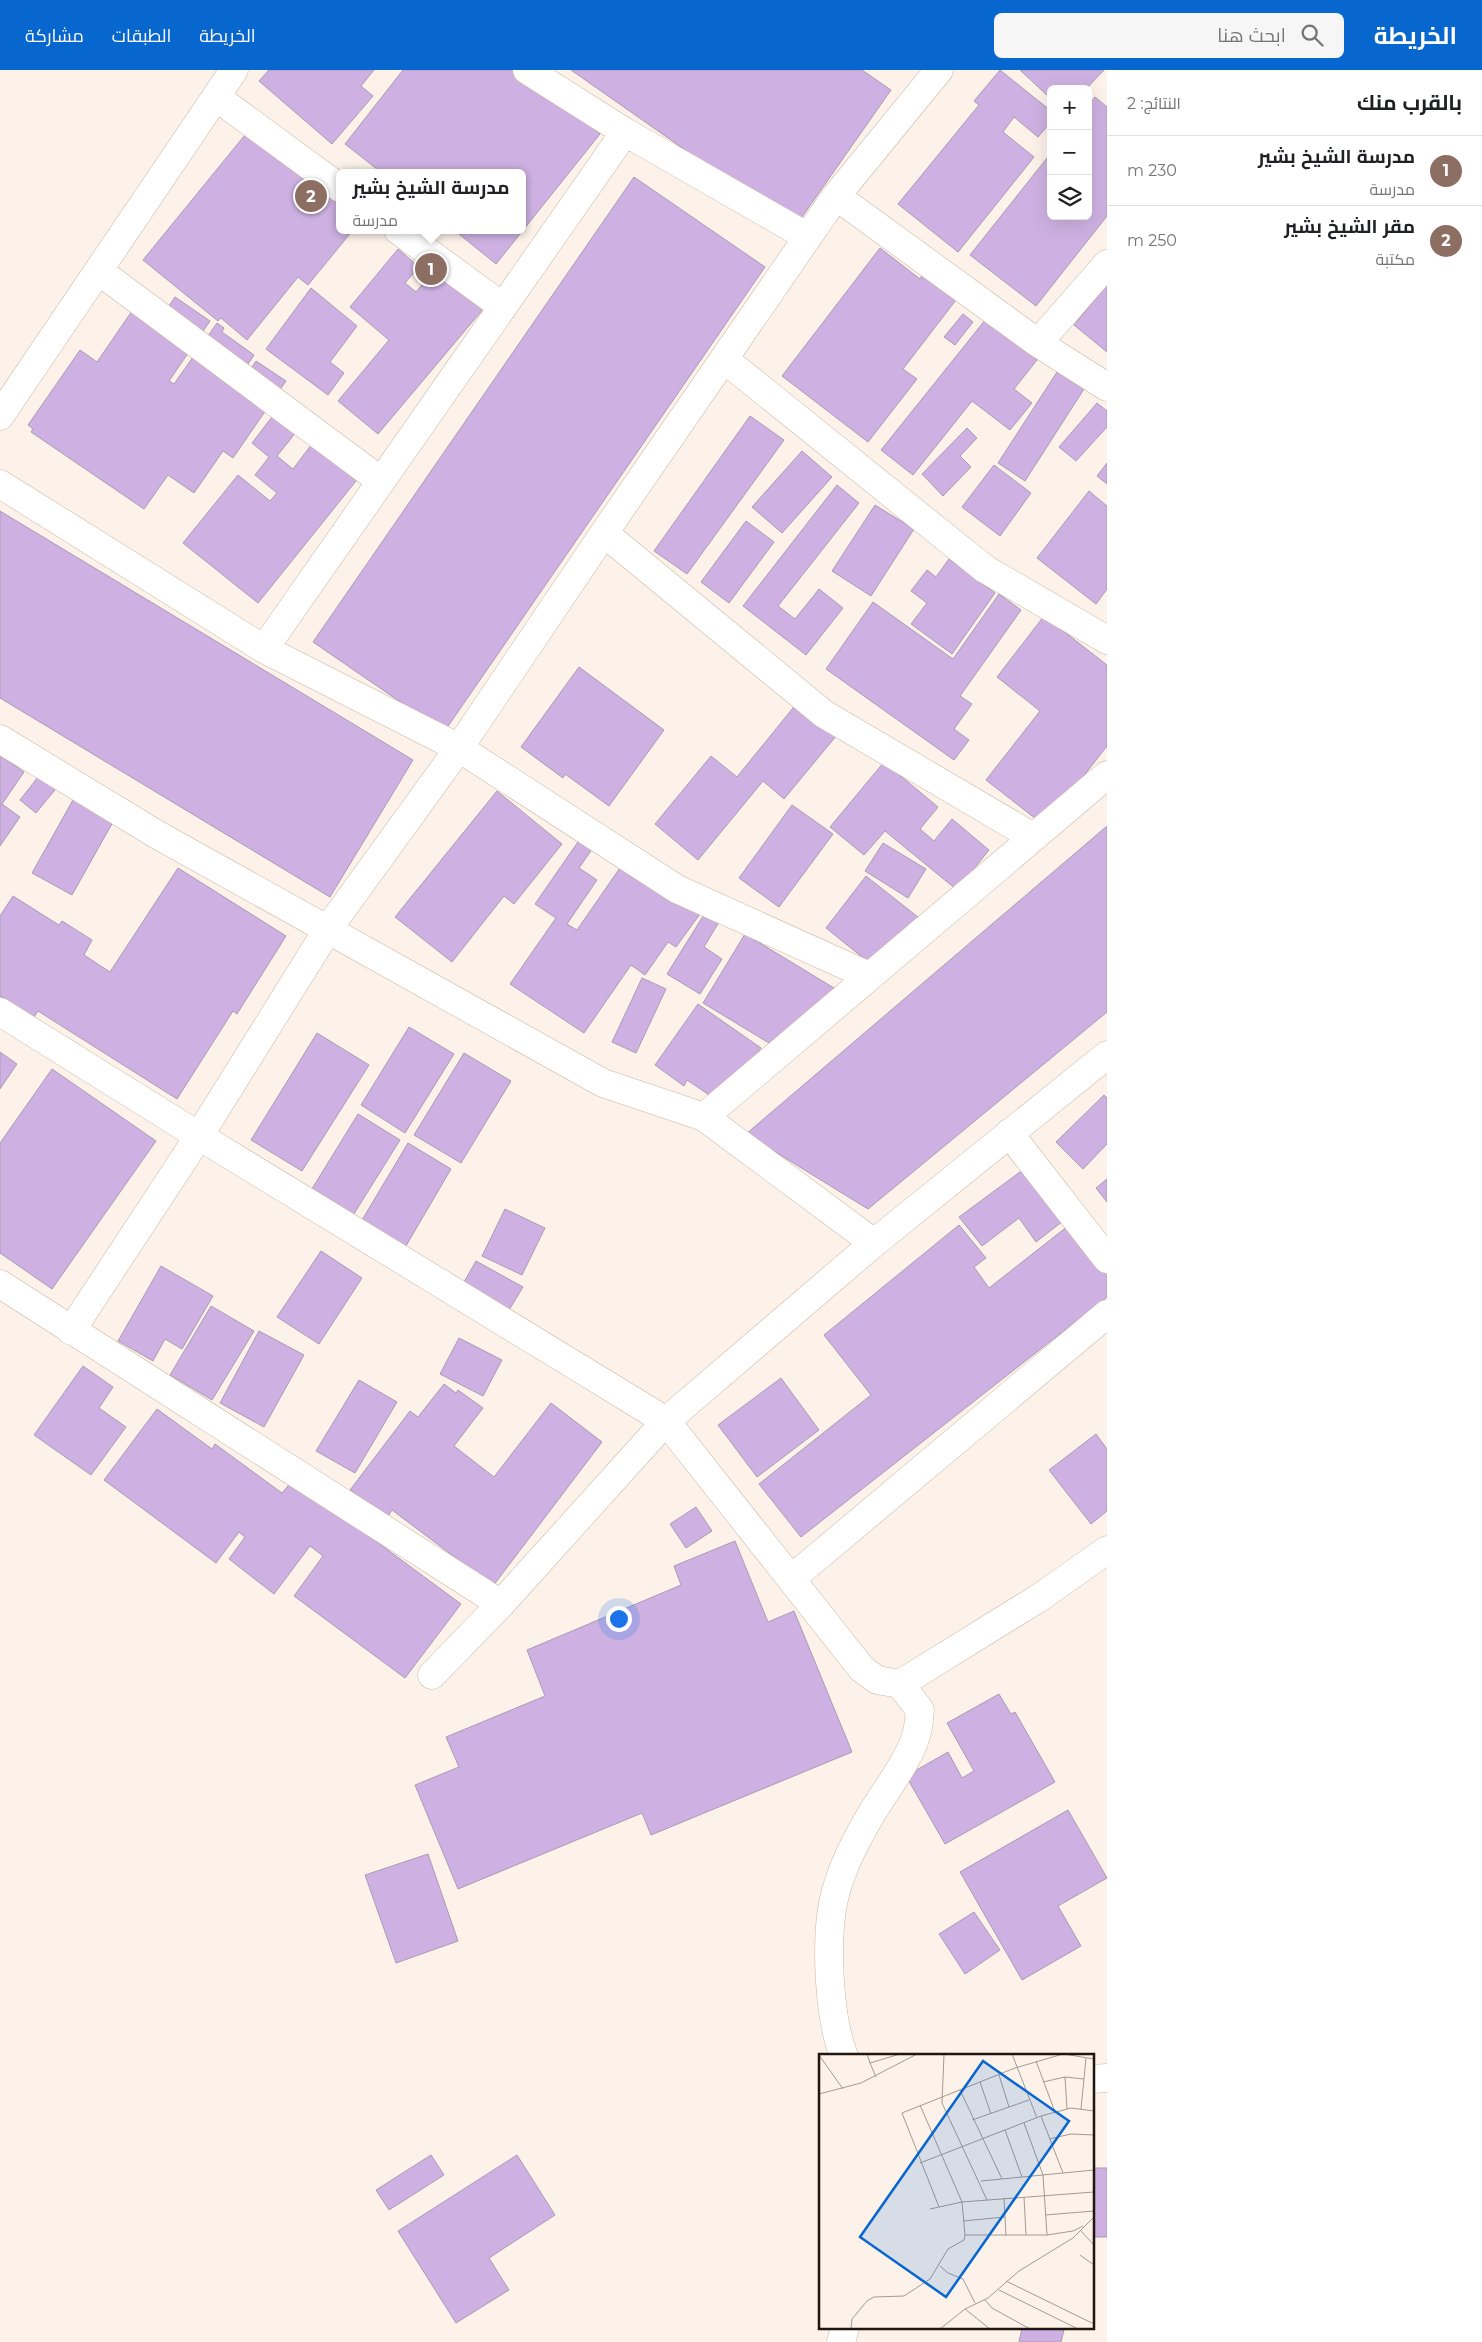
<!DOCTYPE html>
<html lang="ar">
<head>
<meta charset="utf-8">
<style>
	:root { --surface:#fff; --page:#f6f6f6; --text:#202124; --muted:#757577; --line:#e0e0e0; --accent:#0767cf }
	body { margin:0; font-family:Montserrat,Cairo,sans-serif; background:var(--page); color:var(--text); direction:rtl }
	.controls { position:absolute; right:15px; top:15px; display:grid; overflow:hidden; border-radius:8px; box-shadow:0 5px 20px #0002 }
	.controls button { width:45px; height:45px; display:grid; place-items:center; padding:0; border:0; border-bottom:1px solid var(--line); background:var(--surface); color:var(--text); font:25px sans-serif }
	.you { position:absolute; left:618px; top:1548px; width:18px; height:18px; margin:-12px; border:4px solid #fff; border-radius:50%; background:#1a73e8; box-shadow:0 0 0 8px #1a73e833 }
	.badge { display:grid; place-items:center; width:32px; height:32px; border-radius:50%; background:var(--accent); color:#fff; font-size:16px; font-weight:700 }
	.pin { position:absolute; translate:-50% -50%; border:2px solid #fff; box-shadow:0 1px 5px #0006 }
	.popup { position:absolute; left:336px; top:99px; width:190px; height:65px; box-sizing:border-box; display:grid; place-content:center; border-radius:8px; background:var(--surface); filter:drop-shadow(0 1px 4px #0005); font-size:16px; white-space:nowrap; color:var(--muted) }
	.popup b { font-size:19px; color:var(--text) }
	.popup::after { content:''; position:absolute; left:50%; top:100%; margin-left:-10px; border:10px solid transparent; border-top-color:var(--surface) }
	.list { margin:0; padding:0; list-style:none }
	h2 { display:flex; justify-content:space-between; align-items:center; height:65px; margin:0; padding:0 20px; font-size:21px }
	h2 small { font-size:16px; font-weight:400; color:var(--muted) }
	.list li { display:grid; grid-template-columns:32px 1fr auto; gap:15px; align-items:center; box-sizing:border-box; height:70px; padding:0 20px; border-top:1px solid var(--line) }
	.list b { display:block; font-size:19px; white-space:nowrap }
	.list p { margin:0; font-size:16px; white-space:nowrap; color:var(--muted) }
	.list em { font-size:16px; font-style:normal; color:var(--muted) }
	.icon { flex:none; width:28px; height:28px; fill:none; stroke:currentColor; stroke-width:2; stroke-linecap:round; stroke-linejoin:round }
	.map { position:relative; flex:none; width:1107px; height:2272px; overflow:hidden; direction:ltr }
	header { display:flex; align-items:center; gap:30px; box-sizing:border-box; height:70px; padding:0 25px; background:var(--accent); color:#fff }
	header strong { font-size:24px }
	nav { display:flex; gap:28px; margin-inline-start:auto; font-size:18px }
	.search { width:350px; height:45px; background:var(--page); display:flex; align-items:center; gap:12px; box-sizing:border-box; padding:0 18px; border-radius:8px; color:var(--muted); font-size:19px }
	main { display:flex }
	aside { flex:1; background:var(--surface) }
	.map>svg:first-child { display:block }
	.building { fill:#ceb1e2; stroke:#a99bb3 }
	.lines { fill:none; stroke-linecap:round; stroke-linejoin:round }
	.street-casing { stroke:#ccb6a1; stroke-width:29 }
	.street { stroke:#fff; stroke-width:28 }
	.inset-road { fill:none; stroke:#a39a92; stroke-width:1 }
	.view { fill:#0767cf; fill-opacity:0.15; stroke:#0767cf; stroke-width:2.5 }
	.inset-edge { fill:none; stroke:#1e160f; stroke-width:2.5 }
</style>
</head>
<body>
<header>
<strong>الخريطة</strong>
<div class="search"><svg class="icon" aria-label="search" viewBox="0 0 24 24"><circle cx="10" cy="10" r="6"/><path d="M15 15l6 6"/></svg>ابحث هنا</div>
<nav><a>الخريطة</a><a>الطبقات</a><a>مشاركة</a></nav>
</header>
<main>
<aside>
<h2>بالقرب منك<small>النتائج: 2</small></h2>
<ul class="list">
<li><span class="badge" style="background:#8d6e63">1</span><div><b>مدرسة الشيخ بشير</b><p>مدرسة</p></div><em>230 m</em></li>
<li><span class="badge" style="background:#8d6e63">2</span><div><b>مقر الشيخ بشير</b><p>مكتبة</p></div><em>250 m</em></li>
</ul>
</aside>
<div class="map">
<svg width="1107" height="2272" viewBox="0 0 1107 2272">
	<rect width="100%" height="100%" fill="#fcf2ea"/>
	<!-- building -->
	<path class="building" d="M269,0h105l-13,16 12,10 -41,48 -73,-63z
		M403,0h116l81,64 -104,130 -42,-34h68v-57h-140l-37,-29z
		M571,0h291l29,20 -96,137z
		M1000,0l51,41v11l-13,15 -24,-20 -11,15 31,25 -76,95 -60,-48 81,-99 -5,-4z
		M1020,0h84l-18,19h-35v10z
		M1095,27l12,10v109l-71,90 -66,-51 81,-102v63h37v-110z
		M249,60l91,75v25h13l-45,55 -10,-8 -51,63 -26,-22 -3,3 -75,-61z
		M634,107l131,90 -321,465 -131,-90z
		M880,178l40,31 3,-5 33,26 -53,69 14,10 -49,63 -86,-66z
		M398,179l21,18 -14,16 11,9 20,-24 48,40 -106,126 -40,-33 51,-61 -39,-33z
		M1107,215v67l-33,-27z
		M311,218l46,38 -27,36 14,11 -16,22 -62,-46z
		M175,227l35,24 -41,60 5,3 43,-61 7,5 -2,4 32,23 -12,18 4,3 10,-15 30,20 -53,77 -10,-7 -29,42 -26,-18 -24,34 -113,-77 2,-3 -5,-4 52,-75 17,12 35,-51 33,1z
		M963,244l10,8 -18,23 -11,-8z
		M986,249l51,41 -23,29 18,14 -22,27 -38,-29 -59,74 -32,-25z
		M1057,302l27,17 -59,92 -27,-18z
		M1097,333l10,8v16l-31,34 -17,-14z
		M275,343l22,18 -20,25 16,13 22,-29 45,36 -102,127 -75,-60 55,-68 32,26 7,-8 -22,-18 14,-18 -17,-14z
		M750,346l34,24 -97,134 -33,-23z
		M967,358l10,10 -17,18 11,11 -28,29 -21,-22z
		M802,381l30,26 -50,56 -30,-26z
		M1107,393v21l-10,-8z
		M994,395l37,28 -31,43 -38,-29z
		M837,415l22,18 -81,103 17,13 24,-30 24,19 -37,47 -63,-49z
		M1089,421l18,15v83l-11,15 -59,-46z
		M875,435l39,24 -43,67 -39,-25z
		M0,441l413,249 -83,137 -330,-199z
		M746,451l28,21 -45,61 -28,-21z
		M949,489l46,34 -43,61 -41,-30 16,-21 -16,-12 16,-21 9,7z
		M999,524l22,16 -61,86 12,8 -18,25 15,11 -15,20 -128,-91 47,-67 80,57z
		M1044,546l63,49v81l-62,80 -59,-46 54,-69 -43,-34z
		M579,597l85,63 -55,76 -44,-32 -2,4 -42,-31z
		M797,633l40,32 -53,64 -21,-18 -65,79 -43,-36 56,-68 26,21z
		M0,685l24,17 -22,32 18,13 -20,29z
		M884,692l54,45 -18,22 14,12 18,-22 37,31 -32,40 -72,-59 -21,24 -34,-28z
		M42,702l17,13 -23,28 -16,-13z
		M78,721l40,22 -46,82 -40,-22z
		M497,721l65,53 -48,60 -10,-8 -52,66 -57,-45z
		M792,735l41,29 -54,73 -40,-29z
		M1107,756v186l-239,197 -122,-75z
		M580,769l13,9 -14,20 18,12 -30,44 10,6 47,-68 76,52 -24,33 -8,-5 -23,33 -14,-10 -47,68 -74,-49 46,-66 -21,-14z
		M883,773l43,26 -18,29 -43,-27z
		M178,798l108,68 -49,78 -4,-3 -56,88 -139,-88 -4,6 -34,-21v-80l13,-20 46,29 3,-4 30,19 -8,15 26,17z
		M866,806l57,45 -41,52 -56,-45z
		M705,843l14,9 -15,25 18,12 -22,35 -33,-20z
		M745,864l89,54 -42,69 -89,-54z
		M642,908l24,11 -30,64 -24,-11z
		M698,934l63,44 -40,55 -34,-23 -3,6 -29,-21z
		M409,957l45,27 -49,79 -44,-28z
		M317,963l52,32 -67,106 -51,-31z
		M0,982l17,12 -17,25z
		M464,983l47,28 -50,82 -47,-28z
		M52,999l104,72 -104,148 -52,-36v-110z
		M1104,1025l3,3v46l-24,25 -27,-27z
		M358,1044l42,26 -48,77 -42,-25z
		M408,1073l43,26 -48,82 -44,-26z
		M1024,1099l39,52 -27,21 -17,-24 -37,28 -23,-29z
		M1107,1109v23l-11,-14z
		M505,1139l40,19 -23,47 -40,-19z
		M959,1155l27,33 -12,9 15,21 79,-62 39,50v21l-306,240 -42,-53 112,-89 -47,-60z
		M321,1181l41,27 -43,66 -42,-27z
		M476,1191l47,26 -17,28 -46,-26z
		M161,1196l52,30 -31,53 -17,-10 -12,22 -35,-20z
		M211,1236l43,25 -42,69 -42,-25z
		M259,1261l45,24 -40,72 -44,-24z
		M459,1268l43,22 -19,36 -43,-22z
		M83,1296l30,21 -14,21 27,19 -35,48 -57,-40z
		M781,1308l38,52 -62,47 -39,-52z
		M359,1310l38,22 -42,71 -39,-22z
		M444,1314l12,9 2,-3 25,18 -29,38 40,31 57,-74 51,39 -109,144 -101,-76 -5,8 -37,-28 60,-79 8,6z
		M157,1339l55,40 3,-5 67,49 11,-13 168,124 -56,74 -111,-82 29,-40 -13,-10 -36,48 -45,-35 16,-22 -6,-5 -23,31 -112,-83z
		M1096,1364l11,15v62l-16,13 -42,-54z
		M696,1437l16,24 -26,17 -16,-24z
		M735,1471l33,81 26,-11 58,141 -201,83 -9,-22 -184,76 -43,-104 44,-18 -13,-30 99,-41 -18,-46 154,-65 -7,-19z
		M999,1624l12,20 4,-2 40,70 -110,62 -39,-68 42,-24 14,26 12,-7 -27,-48z
		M1068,1740l39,68 -49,28 23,40 -59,34 -62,-108z
		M428,1784l30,87 -62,22 -31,-88z
		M974,1842l26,38 -35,24 -26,-40z
		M431,2085l13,20 -55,35 -13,-20z
		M517,2085l38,60 -66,43 20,32 -53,33 -58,-92z
		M1093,2098h14v69h-14z
		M1022,2258h33l9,2 -3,12h-42z"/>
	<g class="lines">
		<!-- street casing -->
		<g class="street-casing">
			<path id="street" d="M527,0l98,62 183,105
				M216,27l124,91
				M836,126l202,147 69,44
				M398,160l105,77
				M99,201l282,210
				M1038,273l69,-79
				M724,289l261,210 122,71
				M0,346l234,-346
				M0,414l264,165 195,99 218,141 192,87
				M604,463l220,181 209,123
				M264,579l361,-517
				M0,669l156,95 447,249 101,34 170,126
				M0,942l199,124 467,285 196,248 15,11 23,4 142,-88 65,-46
				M704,1047l403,-342
				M1009,1063l98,126
				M0,1214l501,320
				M71,1261l128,-195 129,-207 131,-181 145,-215 232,-337 103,-126
				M791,1509l316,-265
				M432,1605l69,-71 165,-183 208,-178 233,-188
				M844,1986c-15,-37 -18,-107 -12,-147 5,-31 21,-64 37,-91 13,-23 43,-61 48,-86 2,-7 2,-15 3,-22l-20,-26
				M1093,2009l14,-1
				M841,2272l4,-14"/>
		</g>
		<!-- street -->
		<use href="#street" class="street"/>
	</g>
	<!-- overview -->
	<g transform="translate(819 1984)">
		<rect width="275" height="275" fill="#fcf2ea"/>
		<path class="inset-road" d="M48,0l3,9 30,-9M125,0l-2,49 45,97M193,0l25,64M245,0l30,5M0,1l24,34M217,7l19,51M51,9l6,14M180,21l10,32M246,23l2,32M161,28l11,32M224,28l22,-5 19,2M141,36l42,89M0,40l42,-11 56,-29M101,51l42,97 3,33h82l26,-4 10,-5M262,55l5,-51M222,62l22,57M153,66l57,-20M205,69l19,52 4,60M186,76l17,47M230,85l22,-5 23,1M101,109l121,-47 30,-8 23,3M162,127l113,-11M205,143l2,38M185,144l2,38M120,153l-37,-94 113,-45 48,-14M111,155l32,-7 132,-10M226,161l49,-4M144,167l42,-4M261,176l14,15M261,201l14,10M121,212l8,7 15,6 12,24M187,227l88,43M180,236l79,39M166,246l7,8 38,21M146,255l25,20M32,275l1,-10 15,-18 7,-4 30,-1 26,-17 18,-30 16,-9 1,-5M121,275l25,-20 23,-11 31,-27 54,-33 21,-21"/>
		<path class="view" d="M164,7l86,60 -123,176 -86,-60z"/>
		<rect width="275" height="275" class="inset-edge"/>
	</g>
</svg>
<div class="controls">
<button>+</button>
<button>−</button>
<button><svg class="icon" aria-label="layers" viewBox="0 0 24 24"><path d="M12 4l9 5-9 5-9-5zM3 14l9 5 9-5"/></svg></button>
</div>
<div class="you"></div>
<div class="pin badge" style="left:431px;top:199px;background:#8d6e63">1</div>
<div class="popup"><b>مدرسة الشيخ بشير</b>مدرسة</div>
<div class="pin badge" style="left:311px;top:126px;background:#8d6e63">2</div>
</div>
</main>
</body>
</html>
